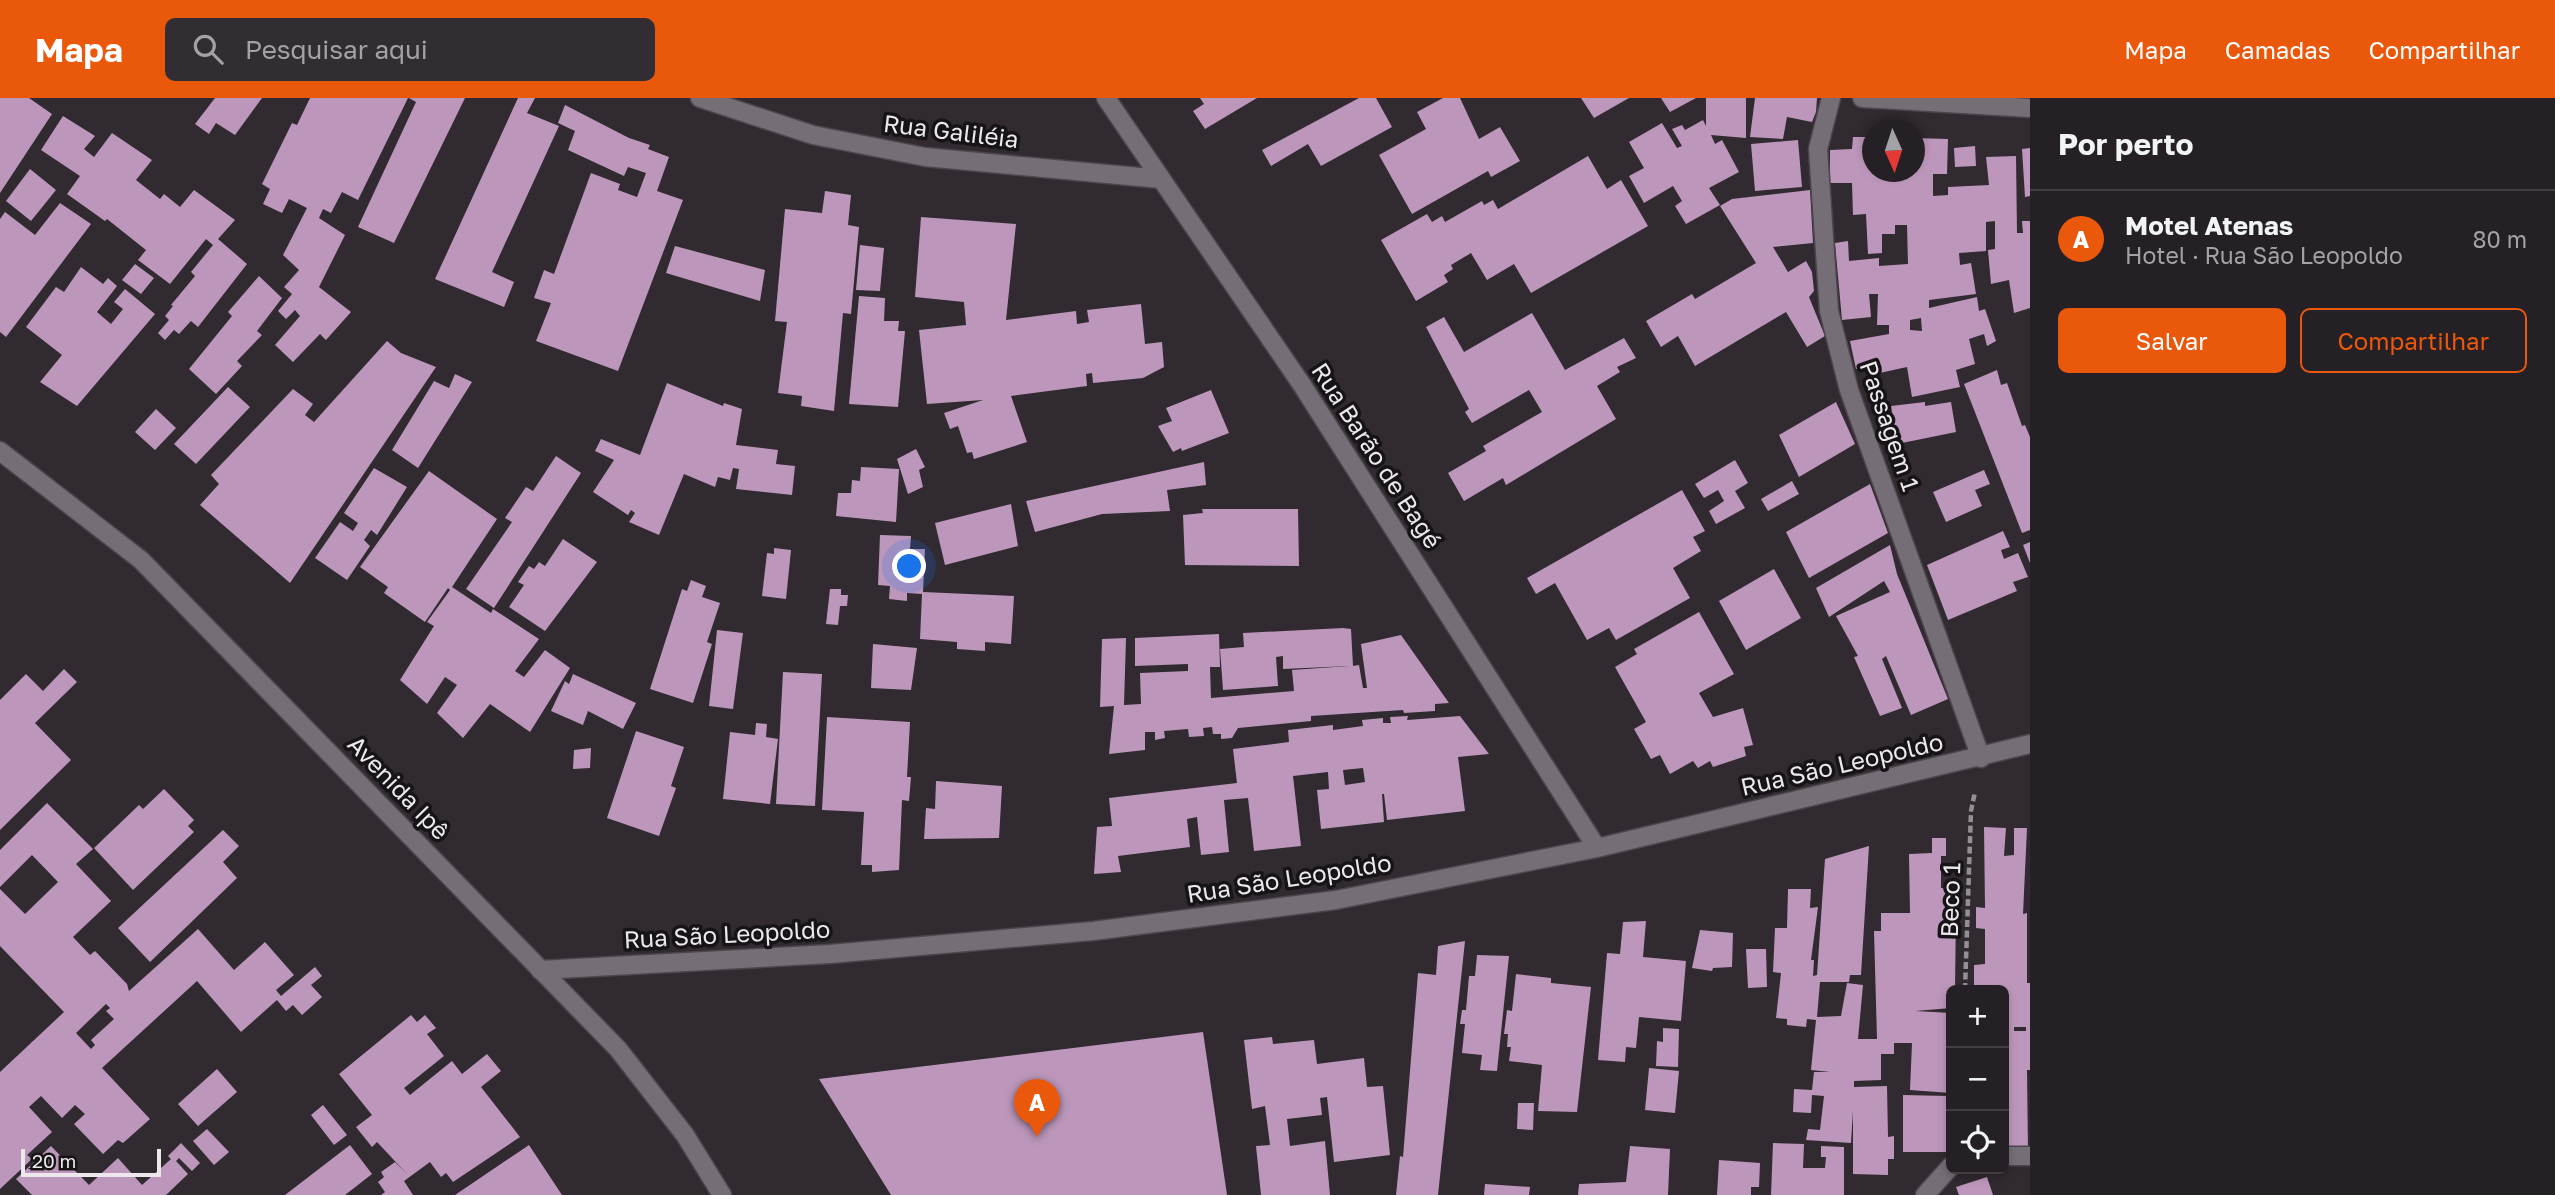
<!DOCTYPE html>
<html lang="pt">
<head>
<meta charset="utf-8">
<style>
	:root { --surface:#252025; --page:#312d32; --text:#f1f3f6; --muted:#a3a3a7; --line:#423e42; --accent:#ea580c }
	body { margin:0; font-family:"Golos Text",sans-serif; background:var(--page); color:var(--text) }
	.controls { position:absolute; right:21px; bottom:21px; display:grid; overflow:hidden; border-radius:10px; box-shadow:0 4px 10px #0003 }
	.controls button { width:63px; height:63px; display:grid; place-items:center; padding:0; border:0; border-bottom:2px solid var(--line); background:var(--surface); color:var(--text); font:35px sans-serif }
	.compass { position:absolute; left:1862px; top:21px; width:63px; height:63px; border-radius:50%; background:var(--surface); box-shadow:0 4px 10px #0003; rotate:177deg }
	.scale { position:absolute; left:21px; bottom:18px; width:140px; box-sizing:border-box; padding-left:7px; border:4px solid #ede8ec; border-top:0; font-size:19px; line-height:24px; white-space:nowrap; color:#ede8ec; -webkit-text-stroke:5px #171417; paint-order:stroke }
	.you { position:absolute; left:910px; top:469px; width:24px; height:24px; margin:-18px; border:5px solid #fff; border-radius:50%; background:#1a73e8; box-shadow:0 0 0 10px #1a73e833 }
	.badge { display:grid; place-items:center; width:46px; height:46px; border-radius:50%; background:var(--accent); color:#fff; font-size:23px; font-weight:700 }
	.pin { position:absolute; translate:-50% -58px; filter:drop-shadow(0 2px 4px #0008) }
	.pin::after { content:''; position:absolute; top:37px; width:24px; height:21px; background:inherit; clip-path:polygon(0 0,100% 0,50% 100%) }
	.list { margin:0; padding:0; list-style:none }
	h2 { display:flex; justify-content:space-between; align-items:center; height:91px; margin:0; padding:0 28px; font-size:30px }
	h2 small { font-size:23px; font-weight:400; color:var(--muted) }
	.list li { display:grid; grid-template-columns:46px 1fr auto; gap:21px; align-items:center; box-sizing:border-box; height:98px; padding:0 28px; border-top:2px solid var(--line) }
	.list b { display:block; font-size:26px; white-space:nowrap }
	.list p { margin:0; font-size:23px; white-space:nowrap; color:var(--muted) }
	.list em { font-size:23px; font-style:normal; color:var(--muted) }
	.actions { display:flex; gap:14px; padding:21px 28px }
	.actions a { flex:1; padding:16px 0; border:2px solid var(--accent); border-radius:10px; text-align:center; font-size:24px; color:var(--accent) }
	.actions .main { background:var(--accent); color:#fff }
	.icon { flex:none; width:38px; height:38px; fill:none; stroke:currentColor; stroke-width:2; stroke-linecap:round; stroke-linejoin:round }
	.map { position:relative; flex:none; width:2030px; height:1097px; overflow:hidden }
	header { display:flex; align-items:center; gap:42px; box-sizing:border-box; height:98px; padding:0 35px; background:var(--accent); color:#fff }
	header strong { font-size:33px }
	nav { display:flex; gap:38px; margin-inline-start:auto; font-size:24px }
	.search { width:490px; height:63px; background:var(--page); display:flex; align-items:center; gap:18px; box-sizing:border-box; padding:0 24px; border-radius:10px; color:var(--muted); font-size:26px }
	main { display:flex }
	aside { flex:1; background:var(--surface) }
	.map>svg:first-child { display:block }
	.building { fill:#bd97bb; fill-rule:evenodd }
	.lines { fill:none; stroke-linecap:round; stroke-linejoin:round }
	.lane-casing { stroke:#4c464c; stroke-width:21 }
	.street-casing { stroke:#4c464c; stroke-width:21 }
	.secondary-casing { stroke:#4c464c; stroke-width:21 }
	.path { stroke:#958f95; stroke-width:4.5; stroke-dasharray:7 3.5; stroke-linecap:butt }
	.lane { stroke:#766e76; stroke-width:18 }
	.street { stroke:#766e76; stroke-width:18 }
	.secondary { stroke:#766e76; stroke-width:18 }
	.labels { text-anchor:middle; stroke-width:7; stroke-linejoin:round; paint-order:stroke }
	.street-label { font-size:24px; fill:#ede8ec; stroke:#171417 }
</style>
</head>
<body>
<header>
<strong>Mapa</strong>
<div class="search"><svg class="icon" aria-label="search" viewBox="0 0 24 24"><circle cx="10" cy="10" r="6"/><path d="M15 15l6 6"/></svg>Pesquisar aqui</div>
<nav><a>Mapa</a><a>Camadas</a><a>Compartilhar</a></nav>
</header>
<main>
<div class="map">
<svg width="2030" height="1097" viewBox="0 0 2030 1097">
	<rect width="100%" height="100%" fill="#312a31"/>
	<!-- building -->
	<path class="building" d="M0,0h29l23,16 -52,79z
		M215,0h47l-27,37 -19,-12 -7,11 -14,-10z
		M310,0h98l-50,102 -16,-8 -11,21 -8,-4 -4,9 26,17 -26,52 32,25 -25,28 -6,-6 -27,28 -18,-17 25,-29 -5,-6 -9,9 -8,-8 14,-17 -8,-7 15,-17 -16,-15 24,-47 -18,-9 -7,14 -19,-9 7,-15 -8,-5 30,-61 5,2z
		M409,0h56l-71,145 -36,-16 58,-125z
		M518,0h17l-8,15 32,13 -67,146 22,10 -10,25 -69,-28z
		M1200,0h57l-52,31 -12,-18 11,-7z
		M1359,0h17l16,29 -71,39 -13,-22 -37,22 -9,-16z
		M1443,0h17l19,41 21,-12 20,34 -29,16 -3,-6 -76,43 -33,-59 47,-26 -9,-17z
		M1581,0h48l-35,20z
		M1661,0h35l-26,14z
		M1706,0h40v40l-35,-3 4,9 7,-4 17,32 -30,16 11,17 -34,19 -11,-18 7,-5 -9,-15 -29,17 -15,-27 15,-8 -15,-26 33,-19 15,25 5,-2 -10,-17 10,-4 3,5 18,-10 3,6z
		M1755,0h62l-1,14 -4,10 -25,-5 -4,22 -33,-2z
		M565,7l64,33 21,7 -2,4 21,8 -12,34 26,9 -65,171 -82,-30 15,-38 -17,-5 10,-28 10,4 37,-101 29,11 -2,6 19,7 9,-24 -18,-6 -4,9 -56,-26 7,-19 -17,-8z
		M63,18l32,20 -11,13 10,8 18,-24 40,27 -16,20 24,19 4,-5 16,13 14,-17 41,30 -17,19 29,25 -49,63 -7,-6 -12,13 -5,-4 -9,10 -7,-7 11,-13 -4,-4 8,-10 -2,-1 24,-29 -4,-4 22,-27 -7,-6 -36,45 -32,-24 8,-10 -39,-31 -2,2 -38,-27 13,-18 -39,-26z
		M1853,39h19v35l18,1 24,-1v-34l34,1 -1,35h-14v22l15,-1v-8l41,-2 -3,-28 30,-1 1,77h6l-1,-12h8v87l-16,5 -5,-33 -18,4 -3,-34 7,-1v-28l-9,1v29l-27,2 1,12 11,-2 5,31 -47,6v8l48,-11 2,14 6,-2 11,32 -9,5 -3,-12 -15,5 6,25 -19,6 4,17 -48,10 -5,-30 -32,7 -1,-9 -18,4 -6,-28 39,-7v-9h-12l1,-31h-9l2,23 -29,3 -7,-77 13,-2 1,20 30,-3v8l29,-2 -1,-39h-12v9h-13v19l-14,1 -2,-40 -13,1 -1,-32h-22v-33l22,-1zM1921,220l1,13 -12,-1v-10z
		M1798,42l4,47 -47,4 -4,-47z
		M1975,48l1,20 -21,1 -1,-19z
		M2030,50v48l-5,1 -3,-48z
		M1588,58l19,33 14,-9 27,46 -117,67 -17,-29 -27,16 -16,-27 -20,12 2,4 -9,6 4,7 -32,19 -35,-61 46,-26 5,8 10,-6 3,6 37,-21 2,4 9,-5 5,9z
		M30,71l26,21 -25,31 -25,-20z
		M1810,92l3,53 -40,4 15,25 18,-11 6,11 2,19 -5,6 16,39 -18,11 -21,-35 -91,54 -17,-30 -17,11 -15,-26 46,-27 3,5 61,-36 -36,-57 12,-7z
		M825,93l26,4 -3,30 11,2 -8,87 -8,-1 -9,98 -33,-5 1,-10 -24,-3 9,-71 -12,-1 10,-112 37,4z
		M60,105l31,21 -85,113 -6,-5v-113l5,-7 30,23z
		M921,119l95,7 -10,96 70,-9 1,13 12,-2 -2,-12 54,-6 4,40 17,-2 2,25 -21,11 -50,5 -1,-10 -6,1 1,12 -76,10 16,46 -53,17 -2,-7 -5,1 -9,-27 -8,3 -6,-16 39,-13 -56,4 -8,-74 47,-5 -2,-23 -49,-5z
		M860,147l24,3 -4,43 -24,-1z
		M675,148l90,24 -5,31 -94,-28z
		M135,166l19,14 -13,16 -19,-14z
		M81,169l22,17 5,-6 9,8 -20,26 14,12 12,-15 -9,-7 11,-13 30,25 -78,92 -37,-24 22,-27 -36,-28 30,-40 8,5z
		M259,178l23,22 -25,33 5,4 -25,26 5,5 -26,28 -27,-25 43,-53 -4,-4z
		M859,198l26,2 -1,23h15l-1,10h7l-7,76 -49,-3z
		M1532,215l33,57 59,-32 12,20 -19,9 3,5 -23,14 19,33 -110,66 -3,-7 -39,23 -16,-28 38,-22 -3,-5 59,-34 -13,-22 -57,33 -7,-11 4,-3 -43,-82 18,-10 20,35z
		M387,243l14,12 35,14 -146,216 -90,-78 19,-21 -8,-9 82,-86 20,15 -8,11 9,7z
		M1997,272l4,15 6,-2 15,43 3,-1 5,12v93l-8,3 -58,-149z
		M455,276l17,8 -54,86 -26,-18 42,-69 15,7z
		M667,285l56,23 1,-3 18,6 -6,36 42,5 -2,14 19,2 -3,29 -56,-6 3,-20 -6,-1 -3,12 -12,-3 -3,10 -31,-13 -25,61 -30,-13 6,-9 -4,-3 -3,5 -35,-23 21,-32 -19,-9 6,-12 39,16z
		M228,289l22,20 -54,57 -22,-20z
		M1211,292l18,43 -47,18 -1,-3 -8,4 -15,-26 14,-5 -6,-13z
		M1836,304l19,42 -56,33 -20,-42z
		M1925,304v4l26,-4 5,30 -59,12 -6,-38z
		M156,311l20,19 -21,22 -20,-18z
		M916,351l9,18 -6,3 4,17 -15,7 -11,-35z
		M556,358l25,17 -87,135 -28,-19 46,-67 -7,-4 21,-31 7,4z
		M1735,362l13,23 -13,8 10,17 -29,16 -7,-13 15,-10 -6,-11 -14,8 -9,-14z
		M1204,364l2,23 -39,5 3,21 -68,3 -67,18 -9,-31z
		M861,369l38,2 -3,53 -60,-6 2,-23h13l1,-13 8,1z
		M374,370l33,19 -30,48 -6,-5 -7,10 6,6 -23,34 -32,-22 25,-36 13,9 5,-8 -14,-10z
		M1984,372l6,14 -15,6 7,16 -36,16 -13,-30z
		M429,373l68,48 -45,68 39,26 2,-4 46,30 -24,32 9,6 21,-27 25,18 -40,64 -40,-28 -27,34 -26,-25 20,-28 -12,-8 -18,27 -27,-24 34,-54 -7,-4 23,-32 -2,-2 -23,34 -41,-29 4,-6 -28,-20z
		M1792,383l7,13 -31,17 -7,-12z
		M1870,386l18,49 -79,45 -23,-46z
		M1682,392l23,41 -12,6 8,14 -28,17 17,30 -74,42 -7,-12 -22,12 -32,-57 -19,11 -9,-16z
		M1011,406l7,42 -73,19 -10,-42z
		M1202,411h96l1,57 -114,-1 -2,-50 20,-2z
		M2003,433l7,16 -9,3 3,9 14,-6 10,24 -15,5 4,9 -69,29 -21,-55z
		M880,437l31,1 -1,13h15l-2,43 91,4 -3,48 -26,-2v9l-28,-2v-7l-37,-3 2,-45 -15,-1v8l-18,-2 1,-13 -12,-1z
		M563,441l34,23 -52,69 -36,-24 15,-22 -6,-3 11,-16 5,3 5,-7 6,4z
		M2030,444v21l-7,-18z
		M1890,447l7,29 51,125 -37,16 -25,-59 -4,3 20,49 -22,8 -26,-59 4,-1 -22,-40 54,-24 -6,-11 -55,36 -13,-29z
		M774,450l17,2 -5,49 -24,-3 5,-43 7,1z
		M1774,471l27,49 -55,32 -27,-49z
		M691,482l15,6 -4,11 18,6 -13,39 5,2 -19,59 -43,-14 32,-100 5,2z
		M830,491h11v6h7l-1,11h-7l-2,19 -12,-1z
		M1699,514l35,62 -35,19 14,24 30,-9 10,37 -9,2 2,9 -33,11 -3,-6 -12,7 -5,-7 -23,13 -10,-19 -9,4 -17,-30 12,-7 -31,-55 22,-13 -3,-5z
		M1343,530l8,1 2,37 6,-1 4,23h4l-6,-44 40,-9 48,68 -14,1v7l-31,2 -1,-3 -92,6v5l-73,7 -6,10 -11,1v-5h-8l-1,-7 -9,1 1,8 -15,1 -1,-8 -24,2 1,7 -10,2v-8h-10v18l-36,4 5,-48 -14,1 2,-68 24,-1 -2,67 17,-1 -1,-31 48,-2v-7l-53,2v-28l84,-4 1,33h-10l1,31 83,-7 -2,-21 57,-4 -66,3v-13l-7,1 2,29 -55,4 -3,-41 24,-2 -1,-14z
		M717,532l26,3 -10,76 -24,-3z
		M873,546l44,4 -6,42 -40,-2z
		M64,571l13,13 -42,41 36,37 -71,70v-130l26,-26 17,17z
		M783,574l39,2 -7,132 -39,-2z
		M573,576l63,29 -13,26 -35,-18 -5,14 -32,-14 14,-30 4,3z
		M1408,618l-1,4 53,-4 29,38 -31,3 7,54 -78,9 -3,-26h-2l2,28 -63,7 -4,-39 12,-1 -1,-17 -35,4 8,70 -47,5 -6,-53 -24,2 5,52 -28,3 -4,-38 -10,2 3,28 -72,9 3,16 -27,2 3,-47 15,-1 -3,-28 128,-15 -4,-34 56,-7 -1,-12 45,-5v5l30,-4 -1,-6 21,-2v5h8l-1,-6zM1363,670l2,14 -20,3 -2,-15z
		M827,619l83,5 -3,55h4l-2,24 -7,-1 -3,70 -27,2v-7h-11l3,-53 -42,-2z
		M756,625l11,1 -1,13 12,2 -8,65 -47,-5 7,-67 25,3z
		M636,633l48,16 -13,39 5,2 -17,48 -52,-18z
		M591,650l-1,20 -17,1 1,-19z
		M936,683l66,5 -3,52 -75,1 2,-31 9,1z
		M164,691l30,31 -6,6 6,6 -61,58 -39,-42 45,-43 4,4z
		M47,705l46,46 -17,15 35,37 -38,36 17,18 5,-4 32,33 2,7 69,-62 36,41 31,-28 29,33 -18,15 5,6 34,-29 7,9 -11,9 11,12 -20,18 -9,-10 -7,6 -9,-11 -36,32 -44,-51 -95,87 48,51 -27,24 -5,-3 -15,14 -29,-30 11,-10 -10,-9 -13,13 -21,-22 -12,11 23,25 -25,23 5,4 -32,30v-117l64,-60 -64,-66v-57l25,25 33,-32 -26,-27 -32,32v-37zM106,906l4,4 -4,3 8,8 -23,21 4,5 -4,4 -15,-16z
		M1984,729l22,1 -2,28 10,-1v-27h13l-4,86 4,-1v70h3v87h-3l1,82 -24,-1v-145l4,1v-11h-4v-6h-30v-25l11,-1v-35l-9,-1v-21l9,1zM2014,929h12v4h-12z
		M223,732l16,16 -16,16 14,16 -87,84 -32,-34z
		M1932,740h14v18h-5v32l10,1v21h5l-1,80h-4v18l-36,3 36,2v80l-41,-3 2,-47h-18v11h-13v26l-27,1v6l33,-1 1,51 6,-1v23h-6v16l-35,-1v-63l-2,32 -45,-3 2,-11 12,1 4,-34 -12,-1 -1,18 -18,-1 1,-23 18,1 2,-18h16l-19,-2 5,-50 -9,-1 -1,8 -19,-2v-6l-11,-1 5,-45 -8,-1 2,-44h12l1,-39h23l-1,19 8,-1 -7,53h3l-1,16 4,-1 8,-116 44,-13 -8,129h-11l-1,7h-29l-3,35 24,-1 6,-33 16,2 -5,54h19l-3,-108h7v-18h29l-1,-59 23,-1z
		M1646,823l-3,36 43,4 -5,60 -42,-4 -3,31 -10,-1 -1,15 -27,-2 9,-107 13,1 3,-32z
		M1700,832l33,3 -1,34 -19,1 -1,3 -20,-3z
		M1465,843l-27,254h-42l4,-39 3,1 15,-184 18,2 2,-29z
		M1746,851h20l1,38 -19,1z
		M1477,857l32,1 -12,115 -17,-1 2,-15 -20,-2 3,-29h-5l2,-14h4l3,-34h6z
		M1516,876l35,4v5l40,4 -14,125 -39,-1 4,-46 -33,-4 2,-14h-4l1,-13h-4l3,-24 5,1z
		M411,917l6,7 8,-7 11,13 -9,6 17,22 -40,32 6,7 42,-34 10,13 25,-20 14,17 -20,16 39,50 -67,45 -7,-9 -5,4 -11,-15 -26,19 9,14h-32l4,-3 -7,-10 6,-5 -3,-5 14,-10 12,12 -30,-32 -5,5 -16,-20 16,-12 -33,-41z
		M1663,930l16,1 -1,38 -22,-1 1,-25 6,1z
		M1203,934l24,163h-336l-72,-116z
		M1272,939l1,7 41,-4 3,24 47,-6 3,29 16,-1 7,69 -56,7 -7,-65 -7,1 2,17 -35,4 3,27 35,-5 5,54h-69l-5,-49 14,-1 -5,-39 -13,3 -8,-69z
		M1649,970l30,3 -4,42 -30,-3z
		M217,971l20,23 -39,34 -20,-22z
		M1903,997l45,1 1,56h-46z
		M1518,1005h16l-1,27 -16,-1z
		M323,1007l24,30 -13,10 -23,-30z
		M207,1031l22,23 -15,13 -21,-24z
		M181,1045l19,20 -8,8 -13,-13 -3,3 12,13 -22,21h-134l-16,-16 35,-33 38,39 29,-27 24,27 29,-26 -3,-3z
		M1773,1045l31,1 -1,24h22l1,-11h-5v-11l23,1v48h-73z
		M350,1047l22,29 -27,21h-60z
		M529,1047l33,50h-107z
		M1630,1048l40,3 -2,46h-90l1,-11 47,-2z
		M1719,1062l41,3 -1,24h-8v8h-34z
		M1987,1079l6,18h-34l-3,-8z
		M1485,1086l45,3 -1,8h-45z"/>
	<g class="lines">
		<!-- lane casing -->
		<g class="lane-casing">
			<path id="lane" d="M1831,0l-13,51 11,162 20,79 132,368
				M1862,0l168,10
				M2004,1058h26
				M1925,1097l26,-29"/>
		</g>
		<!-- street casing -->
		<g class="street-casing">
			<path id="street" d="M700,0l113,37 112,22 236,22
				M1106,0l196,287 295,463
				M540,872l290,-16 263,-23 243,-31 261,-52 433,-104"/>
		</g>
		<!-- secondary casing -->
		<g class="secondary-casing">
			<path id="secondary" d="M0,353l141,109 477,489 67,86 37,60"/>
		</g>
		<!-- path -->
		<path class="path" d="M1965,892l6,-179 4,-19"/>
		<!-- lane -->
		<use href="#lane" class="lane"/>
		<!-- street -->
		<use href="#street" class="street"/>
		<!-- secondary -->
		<use href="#secondary" class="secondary"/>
	</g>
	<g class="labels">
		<!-- street labels -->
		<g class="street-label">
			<text transform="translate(951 34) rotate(7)" y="8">Rua Galiléia</text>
			<text transform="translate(1889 328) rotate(71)" y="8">Passagem 1</text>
			<text transform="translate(1376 358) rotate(57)" y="8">Rua Barão de Bagé</text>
			<text transform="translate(1842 667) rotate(-13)" y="8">Rua São Leopoldo</text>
			<text transform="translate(398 690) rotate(46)" y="8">Avenida Ipê</text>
			<text transform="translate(1289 781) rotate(-9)" y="8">Rua São Leopoldo</text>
			<text transform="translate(1951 802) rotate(-88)" y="8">Beco 1</text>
			<text transform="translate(727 837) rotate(-3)" y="8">Rua São Leopoldo</text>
		</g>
	</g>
</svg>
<div class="controls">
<button>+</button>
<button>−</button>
<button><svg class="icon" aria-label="locate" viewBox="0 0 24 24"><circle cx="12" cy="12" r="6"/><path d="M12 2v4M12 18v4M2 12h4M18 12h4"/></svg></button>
</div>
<svg class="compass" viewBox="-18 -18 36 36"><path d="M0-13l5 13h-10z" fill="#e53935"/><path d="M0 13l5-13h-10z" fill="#a3a3a7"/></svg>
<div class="scale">20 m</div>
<div class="you"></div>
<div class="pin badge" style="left:1037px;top:1039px">A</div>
</div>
<aside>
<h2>Por perto<small></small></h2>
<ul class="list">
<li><span class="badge">A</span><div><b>Motel Atenas</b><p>Hotel · Rua São Leopoldo</p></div><em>80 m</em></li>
</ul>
<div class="actions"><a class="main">Salvar</a><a>Compartilhar</a></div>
</aside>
</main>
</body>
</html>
